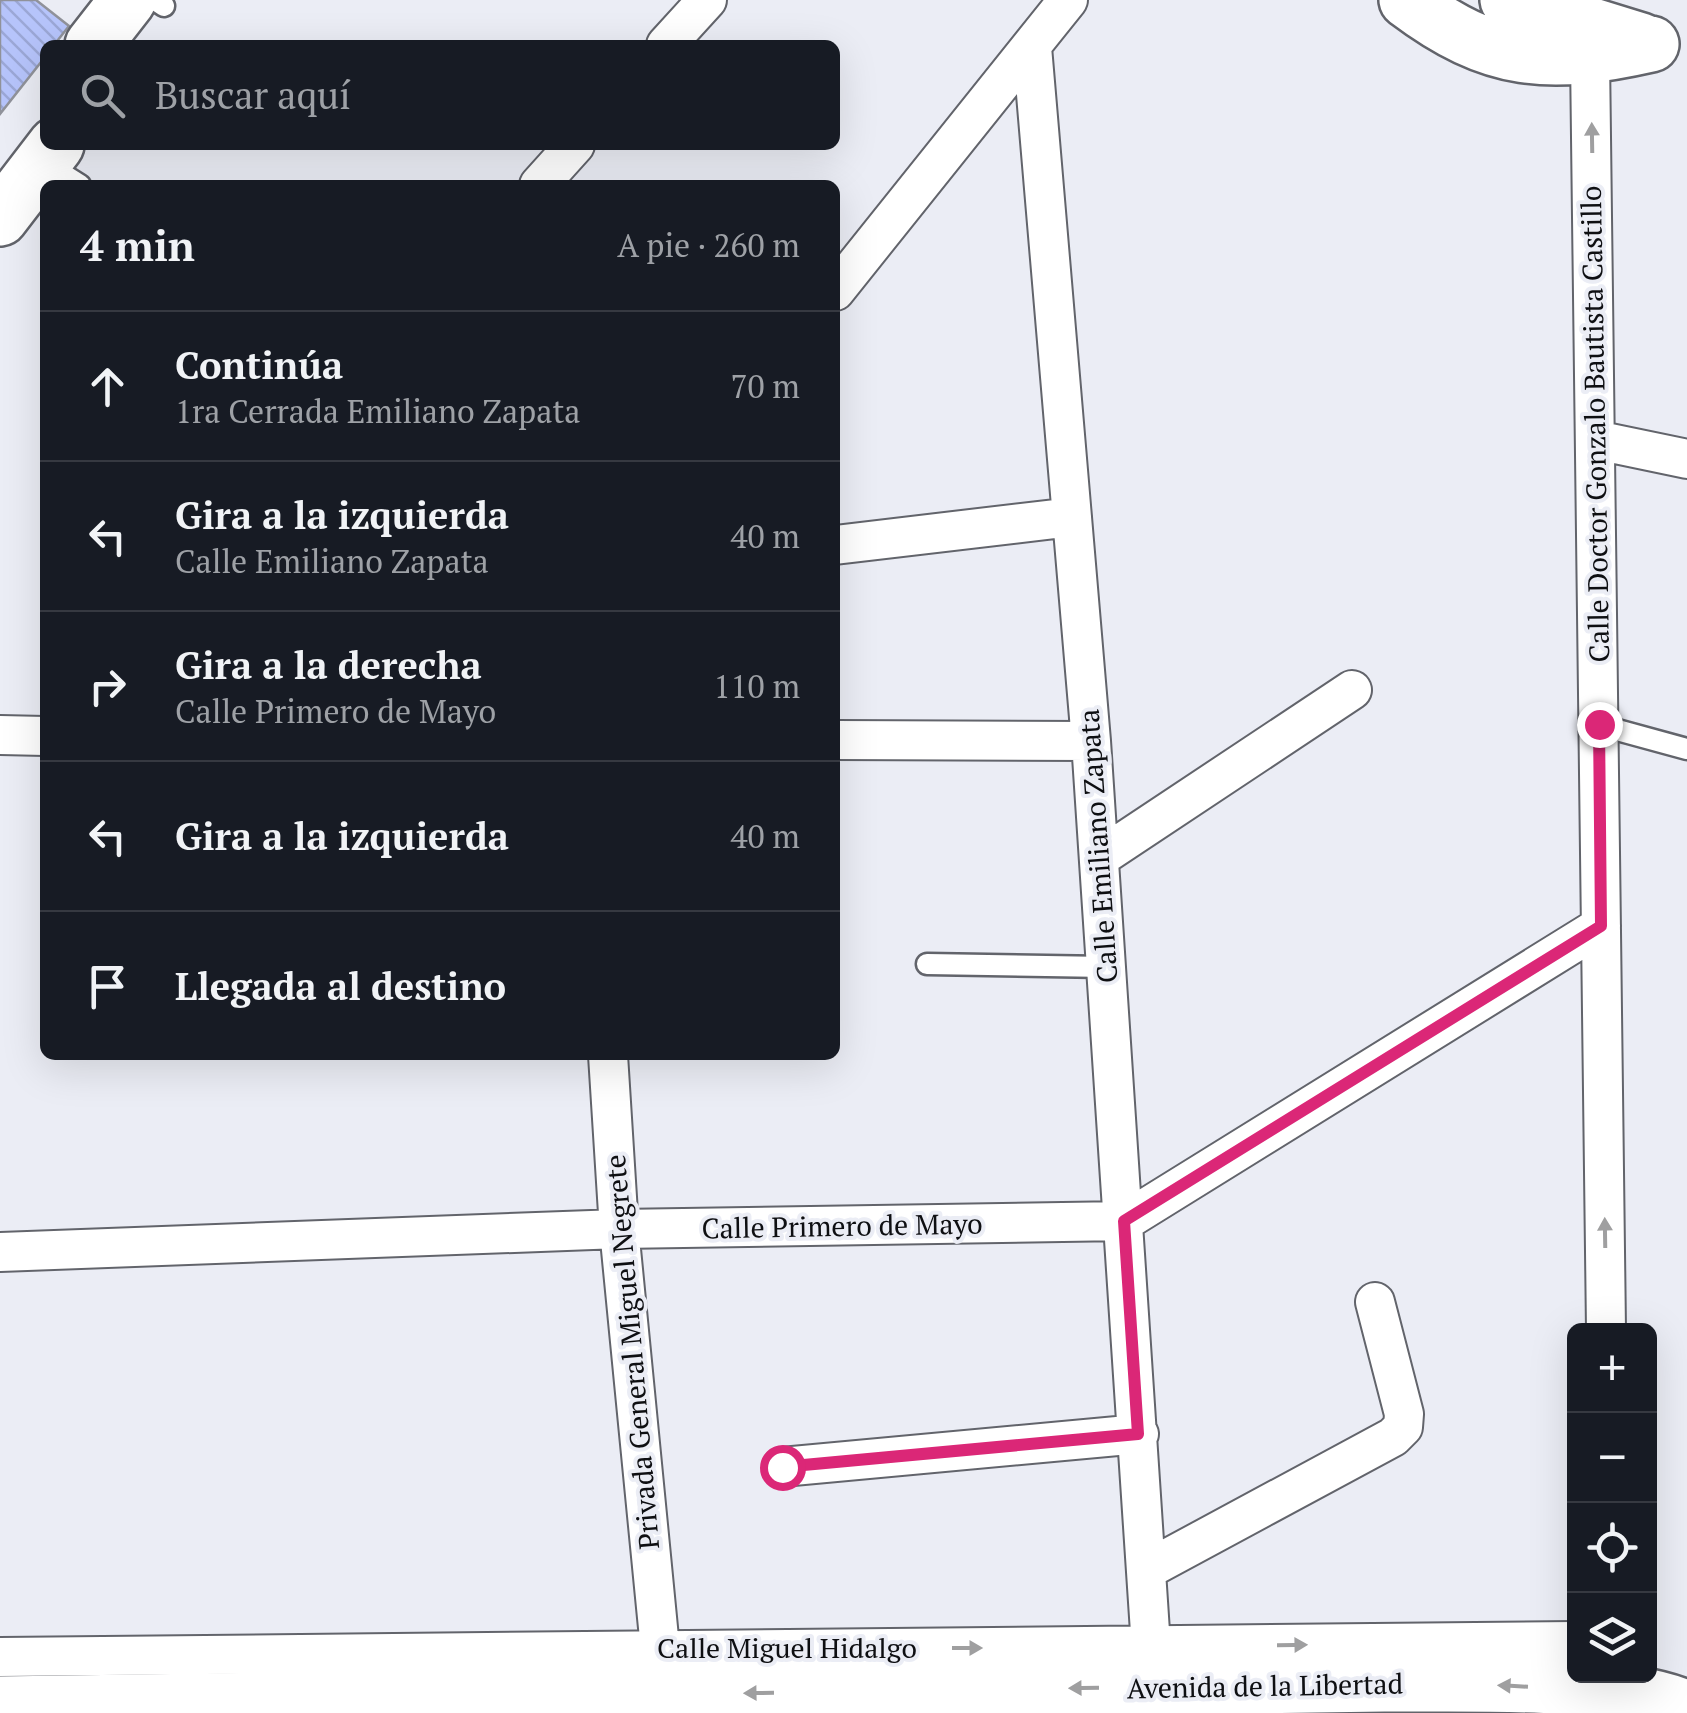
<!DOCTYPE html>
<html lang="es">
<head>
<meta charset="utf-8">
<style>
	:root { --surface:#171b24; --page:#242831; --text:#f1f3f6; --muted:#9ea1a6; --line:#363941 }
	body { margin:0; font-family:"PT Serif",serif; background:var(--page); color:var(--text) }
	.controls { position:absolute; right:30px; bottom:30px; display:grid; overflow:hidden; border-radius:15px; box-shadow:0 10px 40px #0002 }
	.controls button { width:90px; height:90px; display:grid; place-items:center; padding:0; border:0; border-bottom:2px solid var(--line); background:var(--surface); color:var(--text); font:50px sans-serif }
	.stop { position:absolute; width:30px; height:30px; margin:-22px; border:8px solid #db2777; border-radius:50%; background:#fff }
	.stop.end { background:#db2777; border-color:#fff; box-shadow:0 2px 10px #0008 }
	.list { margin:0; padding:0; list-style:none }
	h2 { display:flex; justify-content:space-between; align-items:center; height:130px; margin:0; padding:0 40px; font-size:42px }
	h2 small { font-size:32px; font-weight:400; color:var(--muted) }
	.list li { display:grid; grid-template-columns:65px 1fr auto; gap:30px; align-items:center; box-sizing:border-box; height:150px; padding:0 40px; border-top:2px solid var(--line) }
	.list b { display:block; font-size:38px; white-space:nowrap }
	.list p { margin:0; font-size:32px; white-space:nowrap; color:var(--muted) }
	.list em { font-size:32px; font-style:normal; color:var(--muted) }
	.icon { flex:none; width:55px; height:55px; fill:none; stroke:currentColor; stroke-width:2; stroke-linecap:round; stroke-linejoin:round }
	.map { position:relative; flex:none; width:1687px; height:1713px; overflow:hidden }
	.search { position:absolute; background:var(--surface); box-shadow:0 10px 40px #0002; left:40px; top:40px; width:800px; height:110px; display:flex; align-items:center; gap:25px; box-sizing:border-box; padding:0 35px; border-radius:15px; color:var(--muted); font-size:38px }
	.panel { position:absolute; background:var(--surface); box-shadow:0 10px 40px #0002; left:40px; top:180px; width:800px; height:880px; border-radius:15px }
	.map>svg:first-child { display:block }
	.building { fill:url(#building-back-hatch); stroke:#90929a; stroke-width:2.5 }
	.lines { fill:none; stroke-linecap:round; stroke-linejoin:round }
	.lane-casing { stroke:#62646b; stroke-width:25 }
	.street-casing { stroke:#62646b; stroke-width:42 }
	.secondary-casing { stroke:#62646b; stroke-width:60 }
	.lane { stroke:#fff; stroke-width:20 }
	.street { stroke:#fff; stroke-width:38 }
	.secondary { stroke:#fff; stroke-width:55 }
	.oneway { fill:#9f9fa0 }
	.route { stroke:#db2777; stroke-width:12 }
	.labels { text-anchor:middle; stroke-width:8; stroke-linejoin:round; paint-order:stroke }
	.street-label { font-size:28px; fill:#0e0f12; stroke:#ebedf5 }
</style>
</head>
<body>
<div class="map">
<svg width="1687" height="1713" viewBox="0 0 1687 1713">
	<defs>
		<pattern id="building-back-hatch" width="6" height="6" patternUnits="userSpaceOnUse" patternTransform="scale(2.5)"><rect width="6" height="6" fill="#b6c4fb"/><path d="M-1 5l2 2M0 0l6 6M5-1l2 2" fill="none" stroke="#9ba7d6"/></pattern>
	</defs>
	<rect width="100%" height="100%" fill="#ebedf5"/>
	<!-- building -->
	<path class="building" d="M0,0h36l33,26 -15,19h-9v12l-45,57z"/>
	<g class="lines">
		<!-- lane casing -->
		<g class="lane-casing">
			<path id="lane" d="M155,0l9,6
				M45,163l35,22
				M1599,725l88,24
				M927,964l180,3"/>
		</g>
		<!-- street casing -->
		<g class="street-casing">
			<path id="street" d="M1594,32l-4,25 16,1273
				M666,45l41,-45
				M1032,47l59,694 60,906
				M539,185l36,-40
				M835,291l233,-291
				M1596,440l91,19
				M835,545l237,-28
				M0,735l45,1
				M835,740l256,1
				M1099,858l253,-168
				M608,1055l11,174 41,419
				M0,1252l619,-23 506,-8 476,-295
				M782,1467l357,-33
				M1148,1569l245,-132 10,-10 1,-13 -29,-112
				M0,1657l1574,-16"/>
		</g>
		<!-- secondary casing -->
		<g class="secondary-casing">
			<path id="secondary" d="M1407,0c85,64 142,67 244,44
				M1508,0l133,41
				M93,45l35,-45
				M0,218l56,-73
				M0,1704l1384,-20c76,1 237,-6 303,25"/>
		</g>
		<!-- lane -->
		<use href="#lane" class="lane"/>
		<!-- street -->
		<use href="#street" class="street"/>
		<!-- secondary -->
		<use href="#secondary" class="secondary"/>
	</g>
	<!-- one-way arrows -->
	<defs><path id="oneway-solid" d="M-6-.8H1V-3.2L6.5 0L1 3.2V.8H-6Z" transform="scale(2.5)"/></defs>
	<g class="oneway">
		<use href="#oneway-solid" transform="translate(1592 138) rotate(-91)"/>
		<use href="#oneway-solid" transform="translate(1605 1233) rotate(-91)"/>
		<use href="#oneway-solid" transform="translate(1292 1645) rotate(-1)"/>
		<use href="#oneway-solid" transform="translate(967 1648)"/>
		<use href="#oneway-solid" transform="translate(1513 1686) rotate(-177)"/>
		<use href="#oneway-solid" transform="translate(1084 1688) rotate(179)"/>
		<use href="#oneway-solid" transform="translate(759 1693) rotate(179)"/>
	</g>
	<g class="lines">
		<!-- route -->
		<path class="route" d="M782,1467l356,-33 -14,-213 477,-295 -2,-202"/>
	</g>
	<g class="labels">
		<!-- street labels -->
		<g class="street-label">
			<text transform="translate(1595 424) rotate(-91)" y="10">Calle Doctor Gonzalo Bautista Castillo</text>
			<text transform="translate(1098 846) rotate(-94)" y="10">Calle Emiliano Zapata</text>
			<text transform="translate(842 1226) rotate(-1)" y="10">Calle Primero de Mayo</text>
			<text transform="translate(632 1352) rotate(-95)" y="10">Privada General Miguel Negrete</text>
			<text x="787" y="1658">Calle Miguel Hidalgo</text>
			<text transform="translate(1265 1686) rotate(-1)" y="10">Avenida de la Libertad</text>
		</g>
	</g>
</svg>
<div class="controls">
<button>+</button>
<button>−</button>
<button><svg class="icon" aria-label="locate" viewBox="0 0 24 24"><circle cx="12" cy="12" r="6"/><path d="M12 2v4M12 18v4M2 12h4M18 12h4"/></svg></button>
<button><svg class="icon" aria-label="layers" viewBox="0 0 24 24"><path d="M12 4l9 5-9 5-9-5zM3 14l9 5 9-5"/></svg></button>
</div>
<div class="stop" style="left:782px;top:1467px"></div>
<div class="stop end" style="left:1599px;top:724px"></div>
<div class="search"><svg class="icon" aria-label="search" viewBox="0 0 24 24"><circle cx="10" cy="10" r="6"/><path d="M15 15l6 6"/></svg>Buscar aquí</div>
<section class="panel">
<h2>4 min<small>A pie · 260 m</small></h2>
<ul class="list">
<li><svg class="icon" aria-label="ahead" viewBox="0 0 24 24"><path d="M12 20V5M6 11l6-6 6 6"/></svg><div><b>Continúa</b><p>1ra Cerrada Emiliano Zapata</p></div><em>70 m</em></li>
<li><svg class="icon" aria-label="left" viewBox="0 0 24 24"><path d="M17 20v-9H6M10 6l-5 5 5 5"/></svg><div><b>Gira a la izquierda</b><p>Calle Emiliano Zapata</p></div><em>40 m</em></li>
<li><svg class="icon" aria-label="right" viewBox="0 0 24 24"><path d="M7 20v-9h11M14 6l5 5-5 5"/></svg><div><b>Gira a la derecha</b><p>Calle Primero de Mayo</p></div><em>110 m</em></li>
<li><svg class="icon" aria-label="left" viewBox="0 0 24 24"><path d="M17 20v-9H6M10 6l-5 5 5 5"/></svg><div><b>Gira a la izquierda</b></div><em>40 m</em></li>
<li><svg class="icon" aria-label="arrive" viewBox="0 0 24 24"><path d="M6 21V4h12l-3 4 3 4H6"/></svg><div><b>Llegada al destino</b></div></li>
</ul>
</section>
</div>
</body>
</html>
